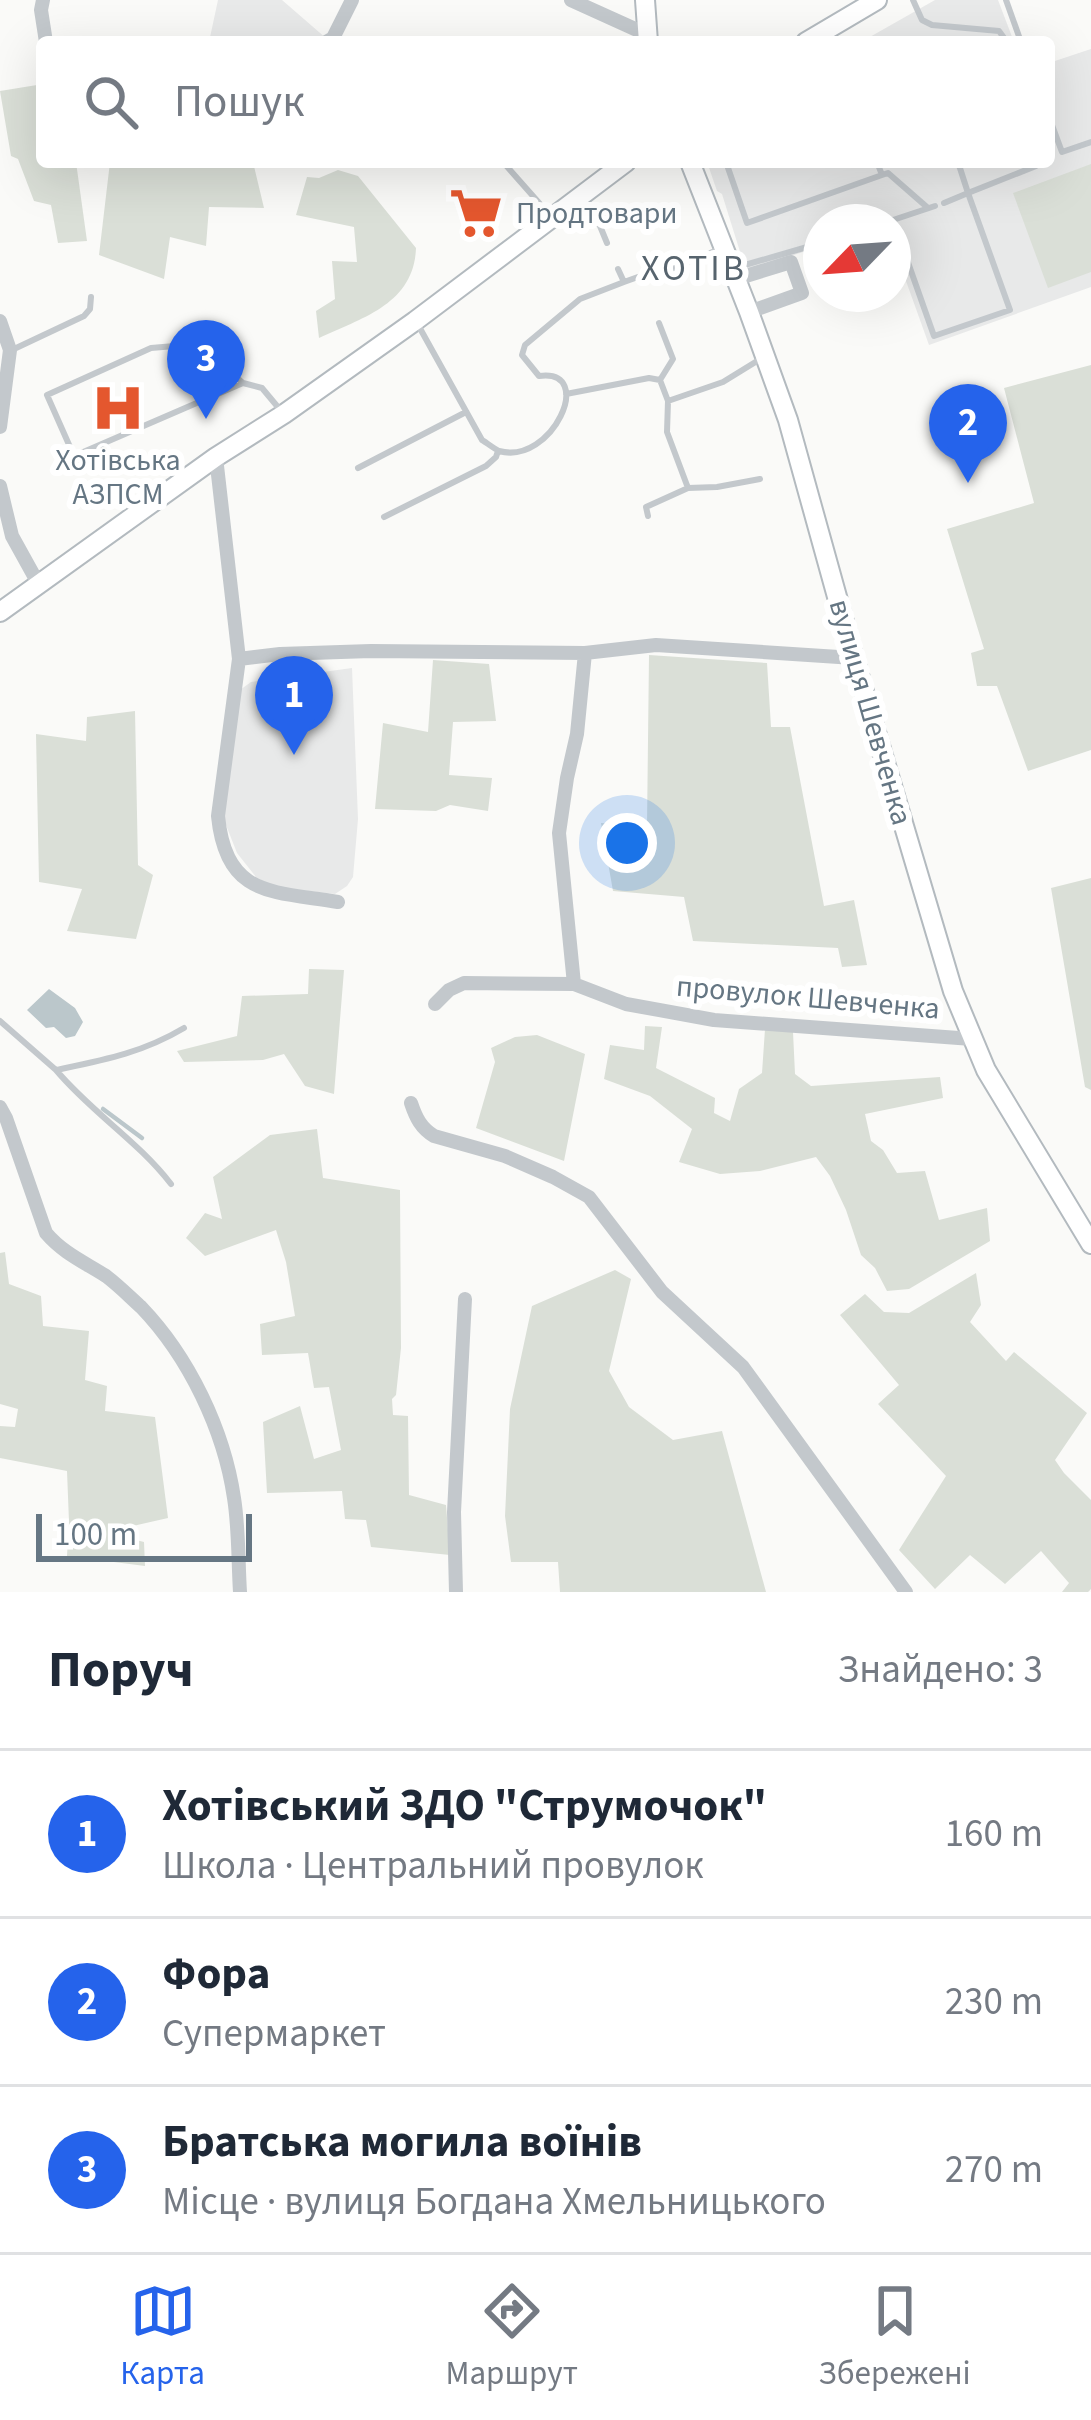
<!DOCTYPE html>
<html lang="uk">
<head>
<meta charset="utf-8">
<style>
	:root { --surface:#fff; --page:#f2f2f3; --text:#1f2937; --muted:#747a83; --line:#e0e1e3; --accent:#2563eb }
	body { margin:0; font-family:"Source Sans 3",sans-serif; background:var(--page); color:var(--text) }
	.compass { position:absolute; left:803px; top:204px; width:108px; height:108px; border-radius:50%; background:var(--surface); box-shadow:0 12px 48px #0002; rotate:245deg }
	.scale { position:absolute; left:36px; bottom:30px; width:216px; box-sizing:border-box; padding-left:12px; border:6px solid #657683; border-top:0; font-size:33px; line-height:42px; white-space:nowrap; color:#657683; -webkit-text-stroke:9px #fff; paint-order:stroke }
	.you { position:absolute; left:627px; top:843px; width:42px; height:42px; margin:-30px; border:9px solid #fff; border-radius:50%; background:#1a73e8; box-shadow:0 0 0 18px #1a73e833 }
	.badge { display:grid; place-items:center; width:78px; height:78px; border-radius:50%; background:var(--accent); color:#fff; font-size:39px; font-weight:700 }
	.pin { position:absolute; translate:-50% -99px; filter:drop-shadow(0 3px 6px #0008) }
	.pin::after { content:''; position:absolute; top:63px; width:42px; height:36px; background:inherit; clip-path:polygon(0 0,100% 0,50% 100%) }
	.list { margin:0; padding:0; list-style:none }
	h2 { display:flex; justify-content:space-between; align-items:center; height:156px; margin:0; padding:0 48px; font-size:51px }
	h2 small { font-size:39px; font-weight:400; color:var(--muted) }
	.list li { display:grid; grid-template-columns:78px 1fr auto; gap:36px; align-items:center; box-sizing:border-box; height:168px; padding:0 48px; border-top:3px solid var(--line) }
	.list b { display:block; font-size:45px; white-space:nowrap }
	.list p { margin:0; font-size:39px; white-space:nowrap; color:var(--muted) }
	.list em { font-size:39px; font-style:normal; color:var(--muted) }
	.icon { flex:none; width:66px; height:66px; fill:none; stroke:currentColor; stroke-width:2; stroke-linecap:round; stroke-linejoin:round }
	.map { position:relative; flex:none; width:1091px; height:1592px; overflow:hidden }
	.search { position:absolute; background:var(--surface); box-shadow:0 12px 48px #0002; left:36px; right:36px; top:36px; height:132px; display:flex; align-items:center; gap:30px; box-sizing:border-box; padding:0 42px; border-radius:12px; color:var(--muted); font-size:45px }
	.sheet { height:660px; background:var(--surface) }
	nav { display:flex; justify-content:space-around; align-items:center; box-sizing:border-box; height:168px; border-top:3px solid var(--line); background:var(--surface); font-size:33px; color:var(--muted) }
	nav a { display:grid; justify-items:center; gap:6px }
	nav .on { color:var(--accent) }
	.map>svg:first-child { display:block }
	.built { fill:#e8e9e9 }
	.green { fill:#dadfd7 }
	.water { fill:#bbc7cb }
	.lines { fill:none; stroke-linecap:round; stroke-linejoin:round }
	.stream { stroke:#bbc7cb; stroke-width:4.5 }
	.secondary-casing { stroke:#b3babf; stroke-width:22 }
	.lane { stroke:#c3c8cc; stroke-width:6 }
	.street { stroke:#c3c8cc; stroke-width:14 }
	.secondary { stroke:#fff; stroke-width:18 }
	.labels { text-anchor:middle; stroke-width:12; stroke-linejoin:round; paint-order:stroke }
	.poi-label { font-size:30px; fill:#657683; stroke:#fff; text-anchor:start }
	.street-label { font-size:30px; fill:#657683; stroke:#fff }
	.quarter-label { font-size:36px; letter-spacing:3px; fill:#57646e; stroke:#fff }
</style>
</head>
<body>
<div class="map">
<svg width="1091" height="1592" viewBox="0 0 1091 1592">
	<rect width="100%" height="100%" fill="#fafaf8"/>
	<!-- built -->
	<path class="built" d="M218,0h64l45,39 -5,3h-113z
		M935,0h63l16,42h-153z
		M1091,49v238l-162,58 -32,-89 -4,1v-35h-72v24l-75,25 -24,-77 -5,-3 -10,-29h342v-99z
		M352,668l6,151 -5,58 -6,9 -12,8 -62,-7 -17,-10 -19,-24 -13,-33 16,-130 11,-8z"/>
	<!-- green -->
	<path class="green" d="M37,85l5,20v57h34l11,79 -29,2 -7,-38 -17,-4 -16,-42 -7,-3 -11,-65z
		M110,162h143l11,46 -55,-1 -3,39 -36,-9 -6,42 -65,-24z
		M1091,164v108l-43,16 -35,-95z
		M338,170l20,6 58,72c-2,56 -54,70 -97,90l-3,-27 19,-12 -3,-38 25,1 -3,-35 -58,-12 11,-38 12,1z
		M1091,365v385l-63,21 -31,-85h-20l-6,-33 13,-4 -37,-120 87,-26 -30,-115z
		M649,655l118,8 4,64h19l34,179 30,-6 13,65 -25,2 -4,-19 -145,-7 -9,-44 -71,-6 -12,-68 46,3z
		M433,660l56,4 7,57 -43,1 -4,53 43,3 -4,33 -38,-6 -14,6 -61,-2 8,-86 45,9z
		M135,711l3,154 15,10 -17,64 -69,-8 15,-42 -43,-7 -3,-148 50,7 1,-24z
		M1091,878v212l-6,-3 -34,-199z
		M309,969l35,1 -10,124 -29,-8 -21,-32 -21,6 -79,2 -7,-11 60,-15 5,-40 66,-2z
		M645,1026l17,1 -6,41 59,30 -1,15 16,8 9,-32 23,-16 3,-44 28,3 2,42 16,12 129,-9 3,21 -78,16 6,27 12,9 14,23 28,-2 14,49 48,-12 3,33 -81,48 -22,2 -12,-23 -14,-13 -15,-45 -16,-34 -14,-19 -56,14 -40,3 -41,-12 13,-33 -42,-33 -46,-17 6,-34 34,5z
		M537,1035l48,19 -21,107 -88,-33 19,-66 -4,-14 24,-11z
		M317,1129l6,49 77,12 1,158 -5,47 -4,4 1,16 15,1 1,79 37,10 4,50 -79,-8 -5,-27 -21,-1 -3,-28 -75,2 -4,-71 37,-16 14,53 27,-9 -12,-63 -15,1 -6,-35 -46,2 -2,-31 35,-8 -9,-54 -10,-32 -71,26 -19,-18 19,-25 17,6 -9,-42 57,-42z
		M5,1252l4,32 32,12 2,30 46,5 -4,49 22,6 -2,25 50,6 13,101 -44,10 -4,8 24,6 1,24 -78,-10 2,-34 -2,-51 -67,-13v-32l15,1 3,-18 -18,-5v-151z
		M615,1270l16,9 -22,92 20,36 44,33 49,-9 44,161h-206l-2,-30h-47l-6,-46 5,-107 22,-103z
		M976,1273l5,32 -11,17 36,39 8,-9 73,61 -32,47 9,13 27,27v89l-3,3h-26l7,-9 -28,-32 -36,33 -35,-29 -35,34 -36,-39 47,-74 -68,-72 21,-19 -59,-70 25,-21 19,18 25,1z"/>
	<!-- water -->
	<path class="water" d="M49,989l26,19 8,14 -8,14 -9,2 -12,-11 -8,1 -19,-18z"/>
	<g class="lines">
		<!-- stream -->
		<path class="stream" d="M103,1109l39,29"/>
		<!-- secondary casing -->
		<g class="secondary-casing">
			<path id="secondary" d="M645,0l3,42
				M806,42l71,-42
				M690,162l59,150 39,108 66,238 99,333 33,79 105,174
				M0,612l216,-155 68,-43 131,-93 211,-159"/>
		</g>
		<!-- lane -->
		<path class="lane" d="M913,0l9,20 10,5 67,6 8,11
			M1006,0l15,42
			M1049,117l13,35 29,-10
			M503,162l45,51
			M726,162l21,61 135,-48 -5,-13
			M882,175l6,-2 40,35
			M579,201l21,25 7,17
			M944,203l24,-10 -10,-31
			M893,220l42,-14
			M866,222l9,-3 18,1 41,116 76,-26 -42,-117 68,-27 3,-4
			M738,267l83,-24
			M624,282l25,-9 2,5 71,-30
			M417,323l65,117c2,1 14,10 17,11 53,15 98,-83 40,-75l-17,-21 3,-10 55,-46 44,-17 -6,-13
			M659,323l14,36 -13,21 8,21
			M14,349l70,-33 6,-7 1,-12
			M243,383l-45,-39 -47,4 -104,47 27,61 169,-73 19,5 20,24
			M566,394l83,-16 11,2
			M358,468l108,-56
			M760,479l-43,8 -29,1 -21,-56 1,-31 55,-19 39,-24
			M648,516l-2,-9 42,-19
			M384,517l102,-51 10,-9 2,-6
			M0,1021l56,49c48,-10 86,-17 128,-42
			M56,1070c35,42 82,71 115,114"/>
		<!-- street -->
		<path class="street" d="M43,0l-2,10 5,32
			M571,0l75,34
			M326,42l7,-4 19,-38
			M736,279l55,-17 11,31 -53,19
			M0,321l10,29 -10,77
			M216,457l23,202 -21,157c8,81 54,75 120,86
			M0,486l12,50 26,47
			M239,659l41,-5 91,-3 214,2 71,-8 198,13
			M574,984l-15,-151 8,-55 10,-44 8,-81
			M435,1004l14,-14 15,-7 110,1 52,20 88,16 258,19
			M411,1103c5,15 10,25 23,33l71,20 48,21 36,20 73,95 81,75 163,225
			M0,1107l6,11 40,115c17,20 38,29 60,43 12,9 24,21 35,31 48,50 83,123 93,191 5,31 4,63 6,94
			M456,1592l-2,-80 11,-213"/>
		<!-- secondary -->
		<use href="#secondary" class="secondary"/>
	</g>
	<!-- icons -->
	<defs>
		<g id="supermarket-bare" transform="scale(4.14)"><path d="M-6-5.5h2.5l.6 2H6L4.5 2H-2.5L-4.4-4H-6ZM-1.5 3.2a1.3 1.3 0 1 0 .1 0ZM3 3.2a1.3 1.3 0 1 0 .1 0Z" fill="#e4572e" stroke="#fff" stroke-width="2.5" paint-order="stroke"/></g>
		<g id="hospital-bare" transform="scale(4.14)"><path d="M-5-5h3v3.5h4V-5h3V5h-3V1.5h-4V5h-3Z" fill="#e4572e" stroke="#fff" stroke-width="2.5" paint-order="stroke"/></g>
	</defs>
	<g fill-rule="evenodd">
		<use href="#supermarket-bare" x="476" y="213"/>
		<use href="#hospital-bare" x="118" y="408"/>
	</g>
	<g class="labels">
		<!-- poi labels -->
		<g class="poi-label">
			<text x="516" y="223">Продтовари</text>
			<text x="118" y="470" text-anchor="middle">Хотівська<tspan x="118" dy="34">АЗПСМ</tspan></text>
		</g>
		<!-- street labels -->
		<g class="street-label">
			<text transform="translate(871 712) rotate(74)" y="10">вулиця Шевченка</text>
			<text transform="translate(808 997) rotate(5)" y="10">провулок Шевченка</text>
		</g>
		<!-- quarter labels -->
		<g class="quarter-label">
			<text x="694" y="280">ХОТІВ</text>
		</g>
	</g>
</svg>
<svg class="compass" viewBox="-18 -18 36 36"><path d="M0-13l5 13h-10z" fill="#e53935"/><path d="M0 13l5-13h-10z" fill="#747a83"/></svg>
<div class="scale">100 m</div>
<div class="you"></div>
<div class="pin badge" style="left:294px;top:755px">1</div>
<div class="pin badge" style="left:968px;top:483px">2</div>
<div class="pin badge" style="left:206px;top:419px">3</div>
<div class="search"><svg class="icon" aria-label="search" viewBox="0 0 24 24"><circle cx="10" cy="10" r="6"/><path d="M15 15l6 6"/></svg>Пошук</div>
</div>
<section class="sheet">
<h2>Поруч<small>Знайдено: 3</small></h2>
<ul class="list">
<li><span class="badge">1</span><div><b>Хотівський ЗДО &quot;Струмочок&quot;</b><p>Школа · Центральний провулок</p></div><em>160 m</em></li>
<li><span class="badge">2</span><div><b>Фора</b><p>Супермаркет</p></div><em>230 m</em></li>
<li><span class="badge">3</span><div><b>Братська могила воїнів</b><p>Місце · вулиця Богдана Хмельницького</p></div><em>270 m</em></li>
</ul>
</section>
<nav>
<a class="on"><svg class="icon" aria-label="map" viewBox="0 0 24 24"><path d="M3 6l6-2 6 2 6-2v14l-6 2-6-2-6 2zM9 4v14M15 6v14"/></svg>Карта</a>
<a><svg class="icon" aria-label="directions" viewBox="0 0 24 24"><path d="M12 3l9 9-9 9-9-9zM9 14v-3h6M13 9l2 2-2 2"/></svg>Маршрут</a>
<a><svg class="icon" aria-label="saved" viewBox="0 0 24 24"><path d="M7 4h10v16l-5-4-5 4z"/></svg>Збережені</a>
</nav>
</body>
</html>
